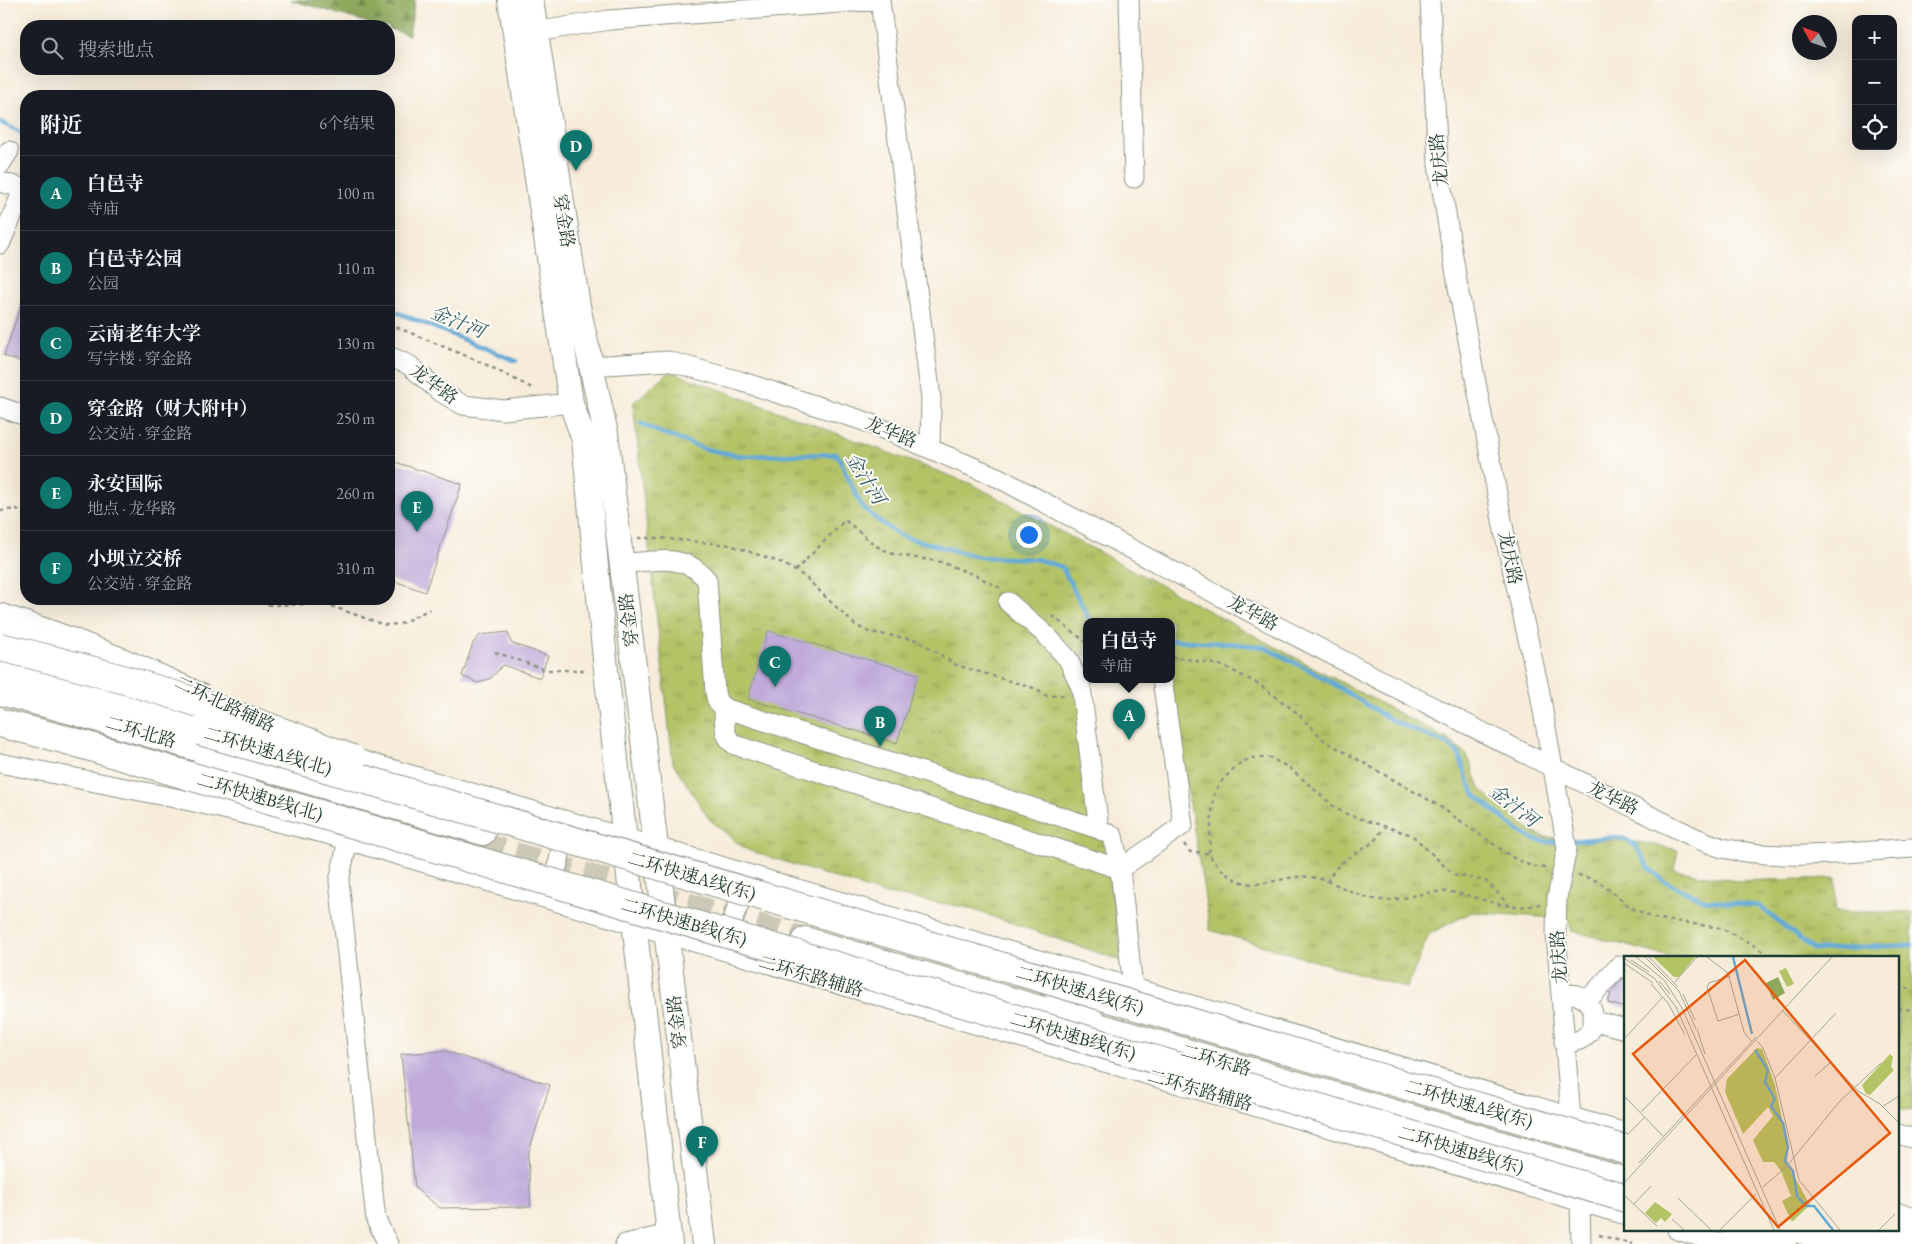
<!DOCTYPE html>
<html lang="zh">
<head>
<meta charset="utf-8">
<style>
	:root { --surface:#171b24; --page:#242831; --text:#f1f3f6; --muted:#9ea1a6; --line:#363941; --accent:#0f766e }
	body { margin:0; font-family:"EB Garamond","Noto Serif SC",serif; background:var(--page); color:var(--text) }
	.controls { position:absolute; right:15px; top:15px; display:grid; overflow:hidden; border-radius:10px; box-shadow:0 5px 20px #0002 }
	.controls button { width:45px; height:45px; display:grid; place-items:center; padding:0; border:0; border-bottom:1px solid var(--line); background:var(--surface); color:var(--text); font:25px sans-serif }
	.compass { position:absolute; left:1792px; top:15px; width:45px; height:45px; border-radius:50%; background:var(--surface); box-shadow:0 5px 20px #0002; rotate:310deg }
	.you { position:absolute; left:1028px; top:534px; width:18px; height:18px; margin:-12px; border:4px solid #fff; border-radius:50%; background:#1a73e8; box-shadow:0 0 0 8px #1a73e833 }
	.badge { display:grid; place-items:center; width:32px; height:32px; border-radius:50%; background:var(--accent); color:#fff; font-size:16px; font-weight:700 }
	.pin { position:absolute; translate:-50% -41px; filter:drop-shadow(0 1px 2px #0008) }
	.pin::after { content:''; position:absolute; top:26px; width:18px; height:15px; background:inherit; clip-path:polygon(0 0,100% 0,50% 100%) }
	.popup { position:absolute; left:1083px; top:618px; width:92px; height:65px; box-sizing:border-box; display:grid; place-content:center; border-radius:10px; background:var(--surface); filter:drop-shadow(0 1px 4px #0005); font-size:16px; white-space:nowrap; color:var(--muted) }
	.popup b { font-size:19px; color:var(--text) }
	.popup::after { content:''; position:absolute; left:50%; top:100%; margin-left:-10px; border:10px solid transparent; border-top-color:var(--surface) }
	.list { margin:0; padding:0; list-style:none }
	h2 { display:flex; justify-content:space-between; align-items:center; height:65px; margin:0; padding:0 20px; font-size:21px }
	h2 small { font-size:16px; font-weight:400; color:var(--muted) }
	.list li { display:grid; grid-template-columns:32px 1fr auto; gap:15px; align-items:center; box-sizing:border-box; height:75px; padding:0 20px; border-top:1px solid var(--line) }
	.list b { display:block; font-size:19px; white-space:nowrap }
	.list p { margin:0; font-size:16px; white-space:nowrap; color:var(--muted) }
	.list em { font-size:16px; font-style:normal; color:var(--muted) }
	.icon { flex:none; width:28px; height:28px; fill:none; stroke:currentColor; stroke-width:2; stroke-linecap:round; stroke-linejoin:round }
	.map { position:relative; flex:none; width:1912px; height:1244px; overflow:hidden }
	.search { position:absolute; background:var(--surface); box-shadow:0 5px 20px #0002; left:20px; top:20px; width:375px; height:55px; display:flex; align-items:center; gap:12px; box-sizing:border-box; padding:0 18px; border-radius:20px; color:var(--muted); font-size:19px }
	.panel { position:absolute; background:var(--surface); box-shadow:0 5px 20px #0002; left:20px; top:90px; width:375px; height:515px; border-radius:20px }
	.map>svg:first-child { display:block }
	.forest { fill:url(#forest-firs); stroke:#567348 }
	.park { fill:url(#park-tufts); stroke:#69804d }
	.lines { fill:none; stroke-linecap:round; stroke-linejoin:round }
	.stream { stroke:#60a9d7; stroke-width:4.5 }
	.building { fill:#bfaada }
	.major-tunnel { stroke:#ccc9b9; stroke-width:24; stroke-dasharray:24 12; stroke-linecap:butt }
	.minor-casing { stroke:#8b9487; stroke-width:21 }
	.major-casing { stroke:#8b9487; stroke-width:26 }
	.highway-casing { stroke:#8b9487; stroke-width:30 }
	.path { stroke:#8b9487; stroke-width:2.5; stroke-dasharray:4 4; stroke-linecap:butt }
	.minor { stroke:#fff; stroke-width:19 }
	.major { stroke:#fff; stroke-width:24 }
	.highway { stroke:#fff; stroke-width:28 }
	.highway-bridge-casing { stroke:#8b9487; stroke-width:30; stroke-linecap:butt }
	.highway-bridge { stroke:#fff; stroke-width:28 }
	.labels { text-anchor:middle; stroke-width:4; stroke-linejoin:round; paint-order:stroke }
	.street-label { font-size:18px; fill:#1f3d34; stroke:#fdfcf7 }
	.water-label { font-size:19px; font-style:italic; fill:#325d65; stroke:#fdfcf7 }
	.inset-river { fill:none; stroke:#60a9d7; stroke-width:2.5 }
	.inset-road { fill:none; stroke:#a1a698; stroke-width:1 }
	.view { fill:#e8590c; fill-opacity:0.15; stroke:#e8590c; stroke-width:2.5 }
	.inset-edge { fill:none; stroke:#1f3d34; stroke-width:2.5 }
</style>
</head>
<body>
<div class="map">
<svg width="1912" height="1244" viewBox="0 0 1912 1244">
	<defs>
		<pattern id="forest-firs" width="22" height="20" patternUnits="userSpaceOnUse" patternTransform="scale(1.25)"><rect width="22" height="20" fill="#8ea95b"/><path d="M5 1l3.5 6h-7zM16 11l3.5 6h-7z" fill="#738b4c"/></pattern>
		<pattern id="park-tufts" width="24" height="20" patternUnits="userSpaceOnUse" patternTransform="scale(1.25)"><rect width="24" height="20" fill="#b3c366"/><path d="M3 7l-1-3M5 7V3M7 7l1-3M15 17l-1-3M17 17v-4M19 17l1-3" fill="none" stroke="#91a055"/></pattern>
	</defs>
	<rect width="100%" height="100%" fill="#fdfcf7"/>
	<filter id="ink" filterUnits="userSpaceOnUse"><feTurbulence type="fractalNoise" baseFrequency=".02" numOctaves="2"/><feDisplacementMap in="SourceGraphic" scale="10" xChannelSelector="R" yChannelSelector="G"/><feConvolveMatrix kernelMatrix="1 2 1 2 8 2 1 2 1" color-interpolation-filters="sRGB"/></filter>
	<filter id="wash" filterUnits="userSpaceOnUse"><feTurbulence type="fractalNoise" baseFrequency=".0096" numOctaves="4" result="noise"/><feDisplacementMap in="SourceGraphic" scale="20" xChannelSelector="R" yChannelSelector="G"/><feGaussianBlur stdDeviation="1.12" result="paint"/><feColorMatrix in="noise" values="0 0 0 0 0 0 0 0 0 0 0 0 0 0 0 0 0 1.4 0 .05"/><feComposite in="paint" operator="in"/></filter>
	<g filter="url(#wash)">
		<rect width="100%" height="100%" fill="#f7ecda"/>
		<!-- forest -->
		<path class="forest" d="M291,0h124l-6,35 -20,-6v-3h-10z"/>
		<!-- park -->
		<path class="park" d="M670,371l302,113 477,256 18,15 14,35 52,42 11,5 96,5 38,8 -4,20 62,11 100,-3 -1,34h77v199l-14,-3v-150h-225l-101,-27 -4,-12 -96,-7 -43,22 -22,54 -197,-58 -40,-251h2v-58h-86v34h-8l4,41 40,265 -157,-54 -84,-14 -136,-44 -36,-30 -36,-56 -40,-360z"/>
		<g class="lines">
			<!-- stream -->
			<path class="stream" d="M0,122l26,13
				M389,309l127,52
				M640,423l19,9 46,17 36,7 96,-2 25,53 18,15 21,14 78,21 57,2 26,8 28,54
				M1172,640l65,4 27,3 57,29 70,44 58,25 10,9 10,30 7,12 45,37 15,7 12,2 13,-1
				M1571,841l44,-4 10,2 10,6 14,23 15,13 40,19 55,6 55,44 98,-5"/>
		</g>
		<g id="blocks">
			<!-- building -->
			<path class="building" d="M24,296h2v67l-22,-7z
				M389,460l73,24 -37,108 -36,-13z
				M768,631l150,43 -21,69 -149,-44z
				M508,632l3,11 37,13 -8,22 -37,-13 -12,13 -13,5 -16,-7 11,-33 7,-8z
				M1623,979h3v29l-18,-5 3,-11z
				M445,1051l105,34 -22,70 3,52 -91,1 -25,-20 -14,-134z"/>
		</g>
	</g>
	<g filter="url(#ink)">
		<use href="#blocks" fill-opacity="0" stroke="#8b9487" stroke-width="1"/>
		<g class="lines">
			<!-- major-tunnel -->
			<path class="major-tunnel" d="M480,844l325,95"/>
			<!-- minor casing -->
			<g class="minor-casing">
				<path id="minor" d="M880,0l51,398 -1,50
					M1129,0l5,178
					M1430,0l8,165 21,128 47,248 33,147 28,160 -10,50 -1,36 15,183
					M535,32l74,-12 271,-20
					M0,165l9,-14
					M0,182l26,7
					M0,244l24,-56
					M389,356l20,9 30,26 24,14 41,5 67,-7
					M591,366l77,-5 72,20 124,40 135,57c231,125 463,247 699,361 8,3 17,7 25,9 62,14 127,4 189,0
					M0,407l26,9
					M622,564c32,-3 63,-12 85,16l8,112 2,9 7,7 375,121 14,7 7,33 13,119
					M1008,602l38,33 22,24 13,28 18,142
					M0,613c69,21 136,49 201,80
					M724,708c1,14 -2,28 11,37l385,124 63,-44 -21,-146
					M340,754l1286,379
					M203,762l26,11 21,14
					M0,763l190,38 133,32 1303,382
					M348,840l-9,41 37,339 12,24
					M540,887c20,-12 25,-38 16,-59
					M737,945c-10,-22 -1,-46 19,-58
					M1047,986l22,15 23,10
					M1561,995c41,-9 44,51 3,47
					M1587,1001l32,-35 7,2
					M1594,1021l32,8
					M1898,1134l14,4
					M1580,1202l1,42
					M1898,1213l14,4
					M1677,1230l47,14
					M625,1244l44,-10"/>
			</g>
			<!-- major casing -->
			<g class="major-casing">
				<path id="major" d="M510,0l61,403 13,37 22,230 64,574
					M531,0l47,306 28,128 98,810
					M0,693l75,20 408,120
					M805,939l821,241
					M1796,1230l47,14
					M1838,1230l47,14"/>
			</g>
			<!-- highway casing -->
			<g class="highway-casing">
				<path id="highway" d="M0,628l92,32
					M0,675l80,21 120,35
					M1735,1230l47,14
					M1898,1230l14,4"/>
			</g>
			<!-- path -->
			<path class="path" d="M389,324l94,39 51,26
				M0,511l17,-2 9,7
				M638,538h22l70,7 52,18 22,13 51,49 14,7 49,8 38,25 81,24 10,7 18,-1
				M795,571l50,-51 31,26 17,8 48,8 36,14 23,12
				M236,599l36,6 54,-1 58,21 16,-1 30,-15
				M1052,616l34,26
				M495,652l51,18h42
				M1172,659l3,-2 49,9 36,19 36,27 29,29 111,63 76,53 19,9 14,2
				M1184,844l6,8 19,1
				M1578,875l20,6 32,26 23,11 68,10 31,16 19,14
				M1327,882c12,-24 27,-25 46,-40 5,-4 8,-11 12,-16
				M1510,906l-24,-25 -32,-6 -42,-40 -69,-22 -11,-8 -41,-36 -20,-11h-19l-10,4 -7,5 -15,16 -5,8 -2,9 -4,53c5,12 23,28 37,30 21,4 42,-9 64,-6 24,2 47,22 72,23 23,1 45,-11 68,-8 30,4 59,21 90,12
				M1898,983l14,7
				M1898,1008l14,2
				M1599,1235l33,9"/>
			<!-- minor -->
			<use href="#minor" class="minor"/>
			<!-- major -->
			<use href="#major" class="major"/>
			<!-- highway -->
			<use href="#highway" class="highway"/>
			<!-- highway-bridge casing -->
			<g class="highway-bridge-casing">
				<path id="highway-bridge" d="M0,647c120,28 238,66 352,112
					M0,723l67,17 1559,458
					M200,731l1426,419"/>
			</g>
			<!-- highway-bridge -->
			<use href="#highway-bridge" class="highway-bridge"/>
		</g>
	</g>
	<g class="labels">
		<!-- street labels -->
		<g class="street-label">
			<text transform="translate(1439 160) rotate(-96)" y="6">龙庆路</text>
			<text transform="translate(564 221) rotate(81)" y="6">穿金路</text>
			<text transform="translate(434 384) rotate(36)" y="6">龙华路</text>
			<text transform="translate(891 432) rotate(22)" y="6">龙华路</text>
			<text transform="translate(1510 558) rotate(78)" y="6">龙庆路</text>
			<text transform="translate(1253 613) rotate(28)" y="6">龙华路</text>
			<text transform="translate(629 620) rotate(-97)" y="6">穿金路</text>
			<text transform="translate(225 704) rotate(25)" y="6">二环北路辅路</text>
			<text transform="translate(141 732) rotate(16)" y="6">二环北路</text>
			<text transform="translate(268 751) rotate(16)" y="6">二环快速A线(北)</text>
			<text transform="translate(260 797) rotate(16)" y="6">二环快速B线(北)</text>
			<text transform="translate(1613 798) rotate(26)" y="6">龙华路</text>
			<text transform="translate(692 876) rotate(16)" y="6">二环快速A线(东)</text>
			<text transform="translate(684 922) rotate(16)" y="6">二环快速B线(东)</text>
			<text transform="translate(1559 957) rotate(-94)" y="6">龙庆路</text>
			<text transform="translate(811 976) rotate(16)" y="6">二环东路辅路</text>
			<text transform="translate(1080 990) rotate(16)" y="6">二环快速A线(东)</text>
			<text transform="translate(677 1022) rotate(-97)" y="6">穿金路</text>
			<text transform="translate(1073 1036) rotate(16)" y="6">二环快速B线(东)</text>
			<text transform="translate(1216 1060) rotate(16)" y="6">二环东路</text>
			<text transform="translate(1200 1090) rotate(16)" y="6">二环东路辅路</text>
			<text transform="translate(1469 1104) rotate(16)" y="6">二环快速A线(东)</text>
			<text transform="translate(1461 1150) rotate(16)" y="6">二环快速B线(东)</text>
		</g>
		<!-- water labels -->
		<g class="water-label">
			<text transform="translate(458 321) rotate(22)" y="7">金汁河</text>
			<text transform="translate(866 478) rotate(58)" y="7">金汁河</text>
			<text transform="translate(1514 805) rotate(38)" y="7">金汁河</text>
		</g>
	</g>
	<!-- overview -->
	<g transform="translate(1624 956)">
		<rect width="275" height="275" fill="#f7ecda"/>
		<path d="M31,246l17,12 -7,8 -4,-4 -5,5 -11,-10z" fill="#b3c366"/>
		<path d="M154,21l7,16 -12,7 -7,-17z" fill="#8ea95b"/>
		<path d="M29,1h42l-16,20h-5zM133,92l5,1 13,36 13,62 -1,16 23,42 -18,17 -10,-21 9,-5 -10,-25 -7,-9h-11l-10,-22 20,-24 -5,-9 -25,27 -18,-42 2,-13zM266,98l3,3 -2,10 3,3 -24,25 -4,-1 -4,-9z" fill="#b3c366"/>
		<path d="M162,12l8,16 -7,3 -8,-16z" fill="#b3c366"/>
		<path class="inset-river" d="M109,1l19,77M131,94l13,20 -3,12 10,17 -4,7 12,17 5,24 -3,14 8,10 4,25 9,10h8l19,24"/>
		<path class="inset-road" d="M12,1l28,23 18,28 98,222M21,1l34,34 17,38M25,1l29,30M83,1l21,16 16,59 8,10M0,2l30,20 22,29 98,223M7,4l18,12M0,7l29,20M106,20l-21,7 -2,4 11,34 22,-7M35,25l11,13M51,26l22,-25M27,28l17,19 17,32M59,38l12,26M159,55l75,80 22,13 19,19M73,73l8,25M0,83l39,-42M133,85l6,7 12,30 24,102 41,50M191,120l16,-14M151,122l61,-65M38,134l22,24M0,140l39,40M258,151l17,-11M17,156l55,-57M0,176l4,2 17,-17M15,207l117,-126M0,227l208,-226M139,231l24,-21 52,-64 42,-39M0,239l33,31M54,242l33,32M10,248l17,-18M48,263l12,11M96,274l36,-36M255,274l16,-16"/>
		<path class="view" d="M121,4l145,173 -112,94 -145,-173z"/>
		<rect width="275" height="275" class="inset-edge"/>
	</g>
</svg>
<div class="controls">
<button>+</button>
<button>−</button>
<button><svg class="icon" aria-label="locate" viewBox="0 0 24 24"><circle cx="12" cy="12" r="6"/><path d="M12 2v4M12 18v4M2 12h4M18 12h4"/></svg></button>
</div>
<svg class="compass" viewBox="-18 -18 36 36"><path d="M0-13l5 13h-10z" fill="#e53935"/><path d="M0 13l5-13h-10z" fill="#9ea1a6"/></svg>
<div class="you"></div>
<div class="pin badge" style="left:1129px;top:740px">A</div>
<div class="popup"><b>白邑寺</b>寺庙</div>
<div class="pin badge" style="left:880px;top:747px">B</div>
<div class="pin badge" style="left:775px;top:687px">C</div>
<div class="pin badge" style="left:576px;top:171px">D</div>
<div class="pin badge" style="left:417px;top:532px">E</div>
<div class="pin badge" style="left:702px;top:1167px">F</div>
<div class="search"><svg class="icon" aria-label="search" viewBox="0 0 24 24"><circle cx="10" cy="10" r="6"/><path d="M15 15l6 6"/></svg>搜索地点</div>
<section class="panel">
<h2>附近<small>6个结果</small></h2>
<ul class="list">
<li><span class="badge">A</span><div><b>白邑寺</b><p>寺庙</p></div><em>100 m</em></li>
<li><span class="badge">B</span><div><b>白邑寺公园</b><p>公园</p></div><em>110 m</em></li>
<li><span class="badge">C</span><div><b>云南老年大学</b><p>写字楼 · 穿金路</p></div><em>130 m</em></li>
<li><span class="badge">D</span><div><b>穿金路（财大附中）</b><p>公交站 · 穿金路</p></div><em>250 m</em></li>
<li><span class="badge">E</span><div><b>永安国际</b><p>地点 · 龙华路</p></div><em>260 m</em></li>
<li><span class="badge">F</span><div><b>小坝立交桥</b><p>公交站 · 穿金路</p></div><em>310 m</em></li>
</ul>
</section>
</div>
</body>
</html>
